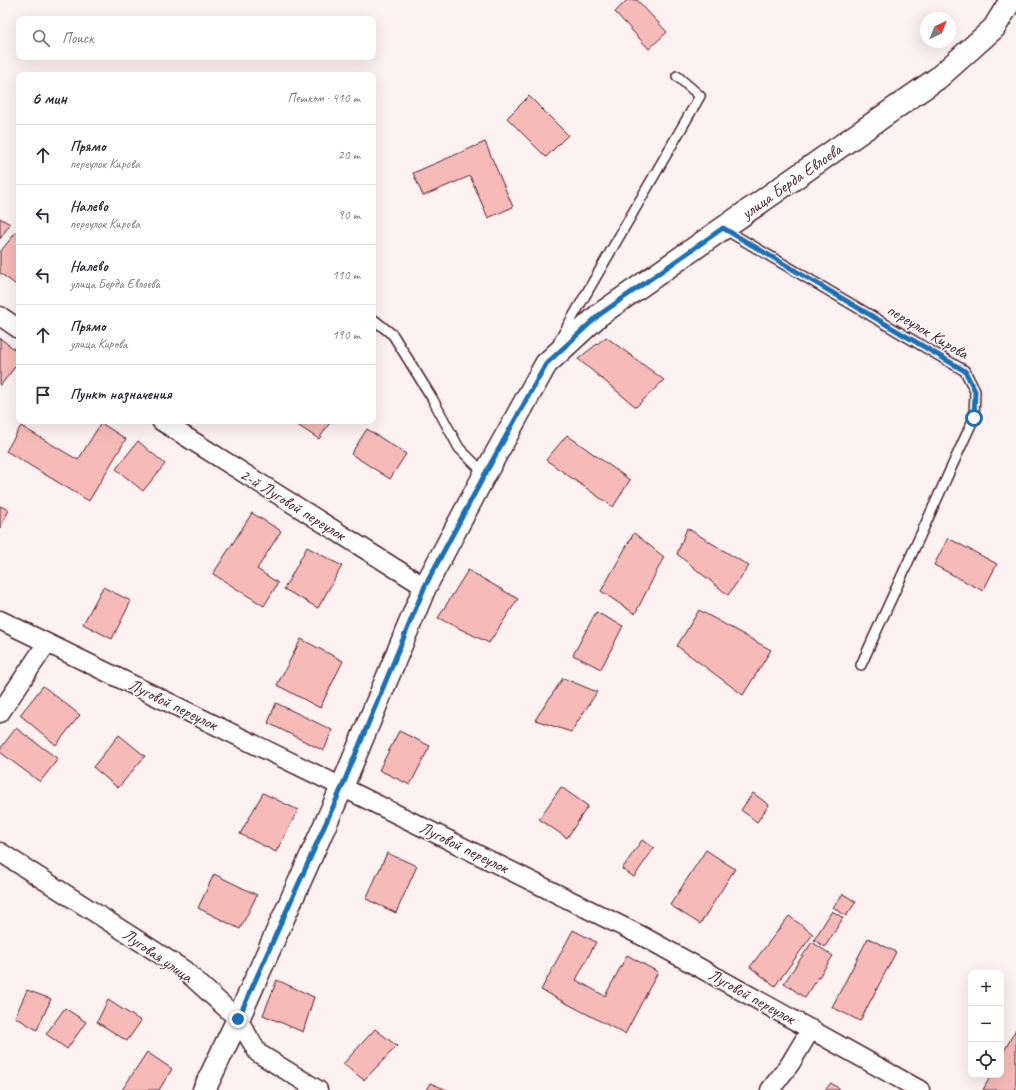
<!DOCTYPE html>
<html lang="ru">
<head>
<meta charset="utf-8">
<style>
	:root { --surface:#fff; --page:#f2f2f3; --text:#2b2b33; --muted:#7c7c81; --line:#e1e1e2 }
	body { margin:0; font-family:Caveat,sans-serif; background:var(--page); color:var(--text) }
	.controls { position:absolute; right:12px; bottom:12px; display:grid; overflow:hidden; border-radius:8px; box-shadow:0 4px 16px #0002 }
	.controls button { width:36px; height:36px; display:grid; place-items:center; padding:0; border:0; border-bottom:1px solid var(--line); background:var(--surface); color:var(--text); font:20px sans-serif }
	.compass { position:absolute; left:920px; top:12px; width:36px; height:36px; border-radius:50%; background:var(--surface); box-shadow:0 4px 16px #0002; rotate:43deg }
	.stop { position:absolute; width:12px; height:12px; margin:-9px; border:3px solid #1f6fb2; border-radius:50%; background:#fff }
	.stop.end { background:#1f6fb2; border-color:#fff; box-shadow:0 1px 4px #0008 }
	.list { margin:0; padding:0; list-style:none }
	h2 { display:flex; justify-content:space-between; align-items:center; height:52px; margin:0; padding:0 16px; font-size:17px }
	h2 small { font-size:13px; font-weight:400; color:var(--muted) }
	.list li { display:grid; grid-template-columns:26px 1fr auto; gap:12px; align-items:center; box-sizing:border-box; height:60px; padding:0 16px; border-top:1px solid var(--line) }
	.list b { display:block; font-size:15px; white-space:nowrap }
	.list p { margin:0; font-size:13px; white-space:nowrap; color:var(--muted) }
	.list em { font-size:13px; font-style:normal; color:var(--muted) }
	.icon { flex:none; width:22px; height:22px; fill:none; stroke:currentColor; stroke-width:2; stroke-linecap:round; stroke-linejoin:round }
	.map { position:relative; flex:none; width:1016px; height:1090px; overflow:hidden }
	.search { position:absolute; background:var(--surface); box-shadow:0 4px 16px #0002; left:16px; top:16px; width:360px; height:44px; display:flex; align-items:center; gap:10px; box-sizing:border-box; padding:0 14px; border-radius:8px; color:var(--muted); font-size:15px }
	.panel { position:absolute; background:var(--surface); box-shadow:0 4px 16px #0002; left:16px; top:72px; width:360px; height:352px; border-radius:8px }
	.map>svg:first-child { display:block }
	.building { fill:#f6bab8; stroke:#4a1f2b }
	.lines { fill:none; stroke-linecap:round; stroke-linejoin:round }
	.lane-casing { stroke:#4a1f2b; stroke-width:12 }
	.street-casing { stroke:#4a1f2b; stroke-width:21 }
	.secondary-casing { stroke:#4a1f2b; stroke-width:25 }
	.lane { stroke:#fff; stroke-width:9 }
	.street { stroke:#fff; stroke-width:18 }
	.secondary { stroke:#fff; stroke-width:22 }
	.route { stroke:#1f6fb2; stroke-width:5 }
	.labels { text-anchor:middle; stroke-width:3; stroke-linejoin:round; paint-order:stroke }
	.street-label { font-size:17px; fill:#4a1f2b; stroke:#fff }
</style>
</head>
<body>
<div class="map">
<svg width="1016" height="1090" viewBox="0 0 1016 1090">
	<rect width="100%" height="100%" fill="#fdf1f1"/>
	<filter id="ink" filterUnits="userSpaceOnUse"><feTurbulence type="fractalNoise" baseFrequency=".025" numOctaves="2"/><feDisplacementMap in="SourceGraphic" scale="8" xChannelSelector="R" yChannelSelector="G"/><feConvolveMatrix kernelMatrix="1 2 1 2 8 2 1 2 1" color-interpolation-filters="sRGB"/></filter>
	<g filter="url(#ink)">
		<!-- building -->
		<path class="building" d="M627,0h10l30,32 -18,17 -34,-37z
			M529,96l39,39 -22,22 -39,-39z
			M485,142l28,65 -25,11 -18,-42 -47,20 -10,-23z
			M0,218l10,6 -10,15z
			M17,231l2,2v54l-19,-14v-21z
			M606,337l58,43 -28,27 -58,-48z
			M0,338l19,15v9l-19,24z
			M291,421h40l-12,18z
			M101,423l25,16 -37,62 -83,-50 15,-25 57,34z
			M367,429l39,25 -16,25 -39,-25z
			M567,435l63,45 -17,27 -67,-47z
			M138,441l27,23 -22,27 -27,-22z
			M0,506l9,4 -9,18z
			M252,513l29,18 -24,38 21,14 -14,23 -51,-32z
			M687,528l62,38 -21,29 -51,-41z
			M634,533l30,24 -29,57 -34,-23z
			M948,538l49,26 -14,27 -49,-26z
			M307,547l35,19 -24,42 -34,-19z
			M468,570l50,29 -29,44 -51,-25z
			M103,587l28,14 -19,38 -29,-15z
			M699,610l72,40 -28,45 -66,-49z
			M596,612l27,14 -22,43 -28,-14z
			M301,639l42,22 -23,47 -43,-23z
			M563,678l34,14 -26,40 -36,-12z
			M43,686l37,29 -24,30 -36,-30z
			M276,703l56,27 -8,21 -56,-28z
			M16,728l42,31 -18,23 -40,-30v-3z
			M399,731l31,15 -20,39 -31,-15z
			M119,735l26,21 -27,32 -25,-21z
			M561,787l27,19 -21,32 -28,-19z
			M263,793l35,17 -22,42 -36,-18z
			M753,793l16,12 -12,17 -16,-12z
			M642,840l12,8 -20,29 -12,-8z
			M706,850l29,19 -35,55 -30,-19z
			M387,853l30,13 -21,47 -30,-14z
			M214,874l43,21 -17,34 -42,-21z
			M843,894l13,8 -10,14 -13,-9z
			M832,911l11,7 -18,29 -11,-7z
			M789,916l24,18 -38,52 -25,-19z
			M573,930l23,12 -20,38 29,16 22,-41 31,17 -33,62 -84,-44z
			M868,938l28,14 -36,69 -28,-14z
			M812,942l21,14 -28,42 -21,-15z
			M277,980l37,17 -11,35 -40,-17z
			M27,990l24,9 -14,31 -22,-13z
			M108,1000l33,21 -14,20 -30,-19z
			M65,1008l21,14 -19,27 -21,-15z
			M375,1029l22,17 -33,34 -21,-16z
			M1016,1029v61h-33l8,-15h10v-18z
			M147,1052l25,17 -13,21h-37z
			M430,1083l17,7h-21z
			M831,1083l10,7h-16z"/>
		<g class="lines">
			<!-- lane casing -->
			<g class="lane-casing">
				<path id="lane" d="M724,229l241,142 10,20 -1,27 -113,247
					M373,319l20,16 39,63 27,50 26,26
					M559,341l141,-245 -23,-20"/>
			</g>
			<!-- street casing -->
			<g class="street-casing">
				<path id="street" d="M0,316l19,13
					M161,421l264,166
					M0,620l342,167 302,150 276,153
					M0,713l47,-70
					M0,852l183,117 55,50 20,34 60,37
					M770,1090l20,-26 21,-35"/>
			</g>
			<!-- secondary casing -->
			<g class="secondary-casing">
				<path id="secondary" d="M204,1090l34,-71 104,-232 83,-200 60,-113 61,-110 53,-49 339,-237 56,-50 17,-28"/>
			</g>
			<!-- lane -->
			<use href="#lane" class="lane"/>
			<!-- street -->
			<use href="#street" class="street"/>
			<!-- secondary -->
			<use href="#secondary" class="secondary"/>
		</g>
	</g>
	<g class="lines" filter="url(#ink)">
		<!-- route -->
		<path class="route" d="M238,1019l104,-232 83,-201 60,-112 61,-110 53,-49 124,-87 242,143 10,20 -1,27"/>
	</g>
	<g class="labels">
		<!-- street labels -->
		<g class="street-label">
			<text transform="translate(791 181) rotate(-35)" y="6">улица Берда Евлоева</text>
			<text transform="translate(928 331) rotate(31)" y="6">переулок Кирова</text>
			<text transform="translate(293 504) rotate(32)" y="6">2-й Луговой переулок</text>
			<text transform="translate(173 704) rotate(26)" y="6">Луговой переулок</text>
			<text transform="translate(464 847) rotate(26)" y="6">Луговой переулок</text>
			<text transform="translate(158 955) rotate(35)" y="6">Луговая улица</text>
			<text transform="translate(752 996) rotate(29)" y="6">Луговой переулок</text>
		</g>
	</g>
</svg>
<div class="controls">
<button>+</button>
<button>−</button>
<button><svg class="icon" aria-label="locate" viewBox="0 0 24 24"><circle cx="12" cy="12" r="6"/><path d="M12 2v4M12 18v4M2 12h4M18 12h4"/></svg></button>
</div>
<svg class="compass" viewBox="-18 -18 36 36"><path d="M0-13l5 13h-10z" fill="#e53935"/><path d="M0 13l5-13h-10z" fill="#7c7c81"/></svg>
<div class="stop" style="left:974px;top:418px"></div>
<div class="stop end" style="left:238px;top:1019px"></div>
<div class="search"><svg class="icon" aria-label="search" viewBox="0 0 24 24"><circle cx="10" cy="10" r="6"/><path d="M15 15l6 6"/></svg>Поиск</div>
<section class="panel">
<h2>6 мин<small>Пешком · 410 m</small></h2>
<ul class="list">
<li><svg class="icon" aria-label="ahead" viewBox="0 0 24 24"><path d="M12 20V5M6 11l6-6 6 6"/></svg><div><b>Прямо</b><p>переулок Кирова</p></div><em>20 m</em></li>
<li><svg class="icon" aria-label="left" viewBox="0 0 24 24"><path d="M17 20v-9H6M10 6l-5 5 5 5"/></svg><div><b>Налево</b><p>переулок Кирова</p></div><em>90 m</em></li>
<li><svg class="icon" aria-label="left" viewBox="0 0 24 24"><path d="M17 20v-9H6M10 6l-5 5 5 5"/></svg><div><b>Налево</b><p>улица Берда Евлоева</p></div><em>110 m</em></li>
<li><svg class="icon" aria-label="ahead" viewBox="0 0 24 24"><path d="M12 20V5M6 11l6-6 6 6"/></svg><div><b>Прямо</b><p>улица Кирова</p></div><em>190 m</em></li>
<li><svg class="icon" aria-label="arrive" viewBox="0 0 24 24"><path d="M6 21V4h12l-3 4 3 4H6"/></svg><div><b>Пункт назначения</b></div></li>
</ul>
</section>
</div>
</body>
</html>
